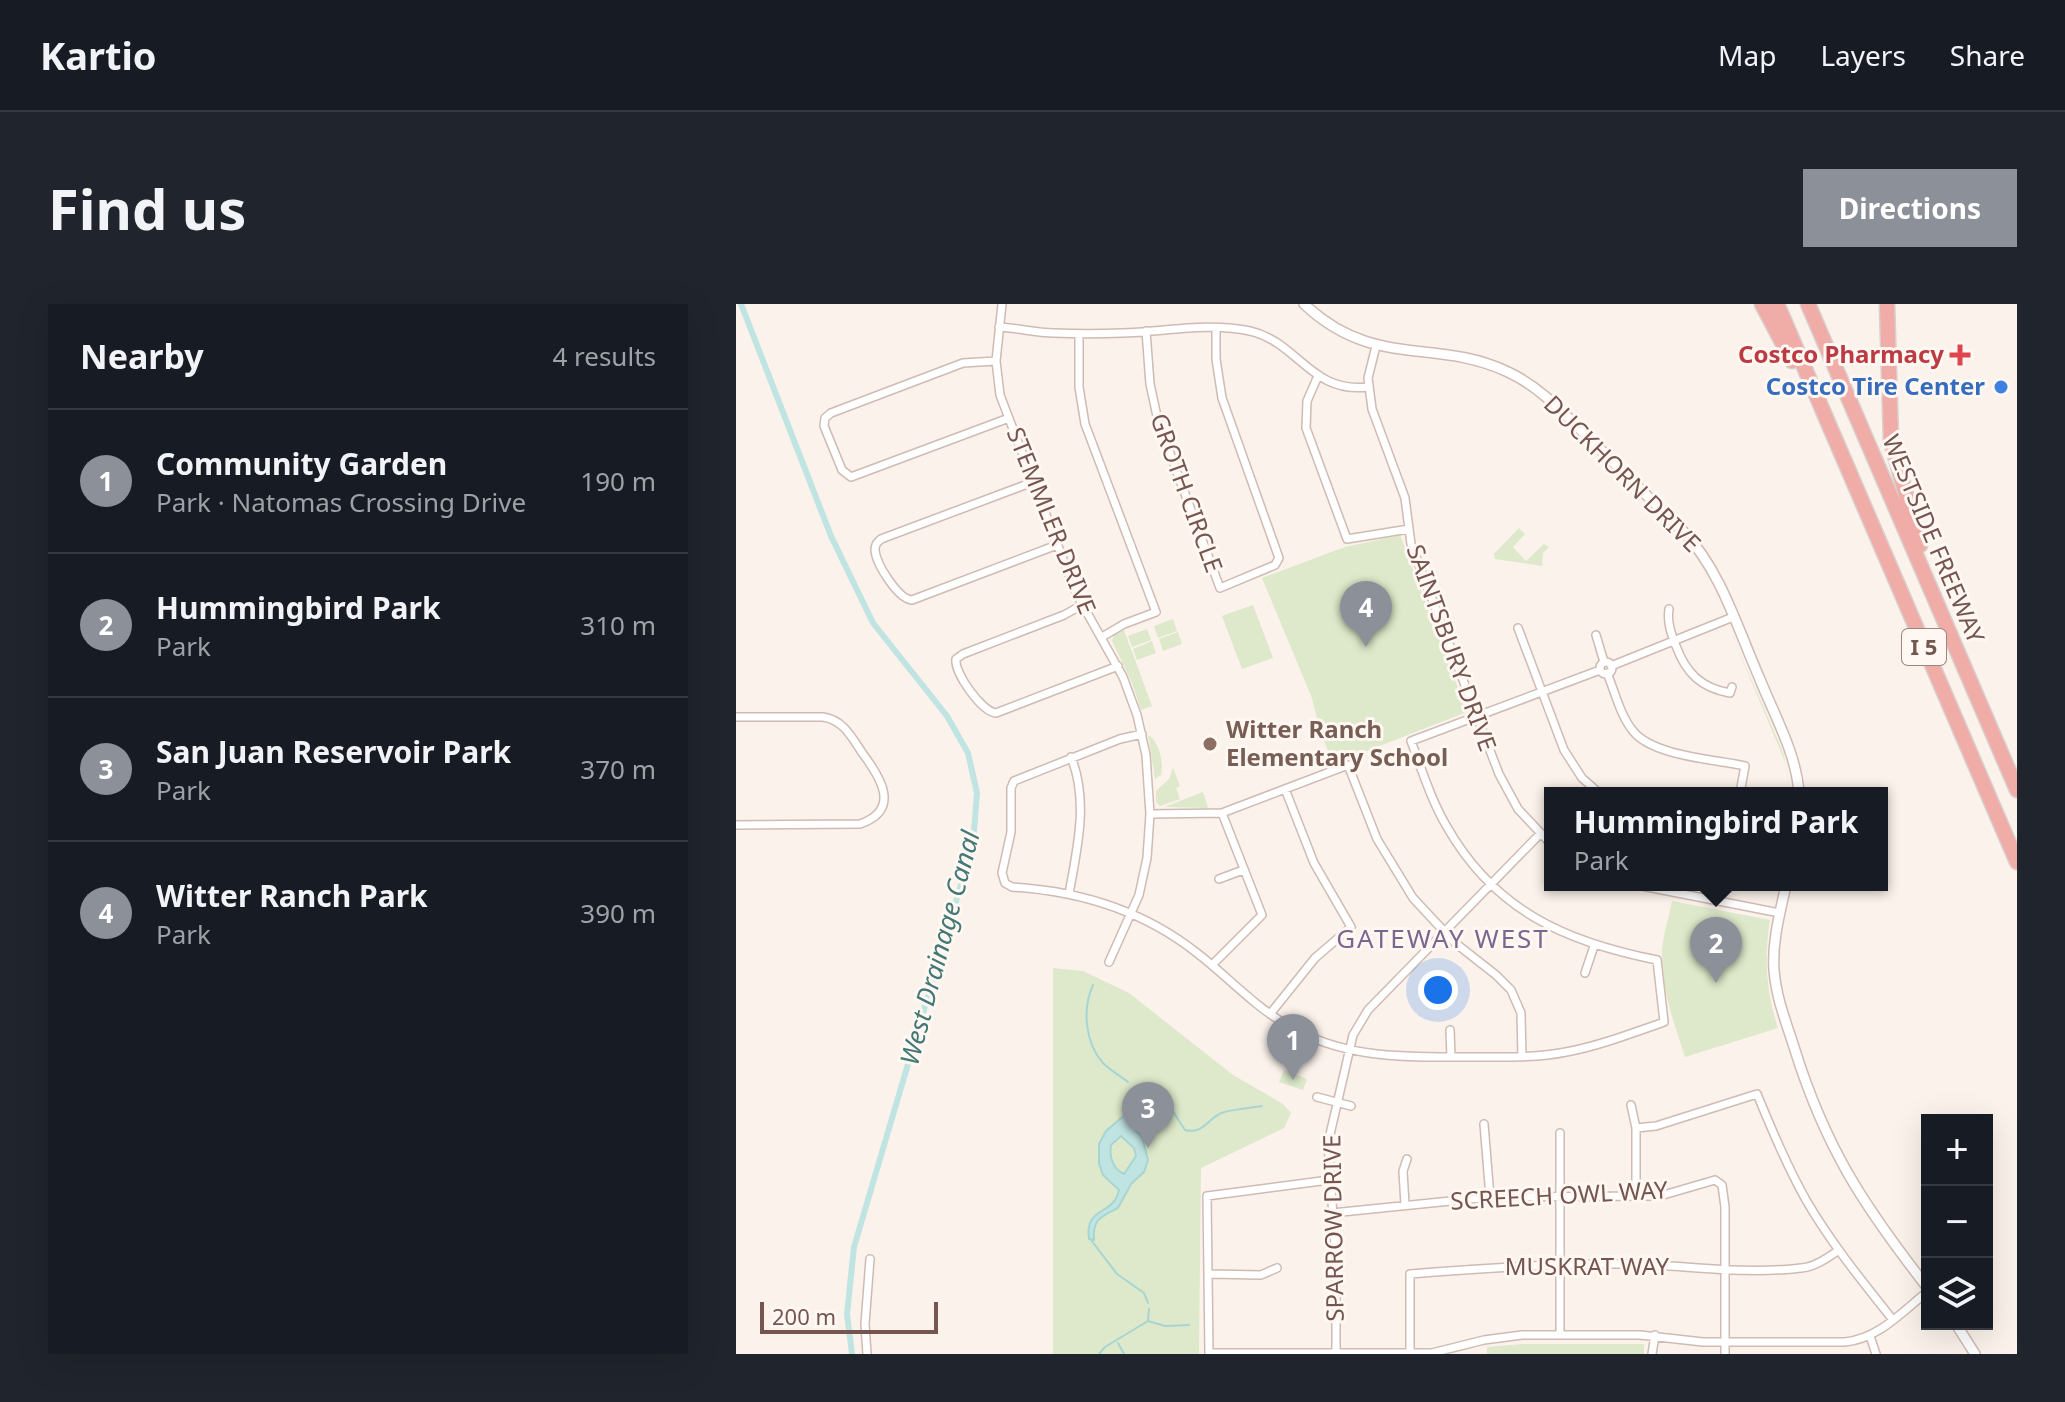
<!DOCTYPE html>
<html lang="en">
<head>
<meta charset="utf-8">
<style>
	:root { --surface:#171b24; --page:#20242c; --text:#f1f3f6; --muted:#9ea1a6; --line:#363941; --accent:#8c9099 }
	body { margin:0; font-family:"Noto Sans",sans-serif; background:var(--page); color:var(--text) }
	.controls { position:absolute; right:24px; bottom:24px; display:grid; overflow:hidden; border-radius:0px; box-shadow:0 8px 32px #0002 }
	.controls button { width:72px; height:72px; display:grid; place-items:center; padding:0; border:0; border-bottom:2px solid var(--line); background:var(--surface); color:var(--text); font:40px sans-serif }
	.scale { position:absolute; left:24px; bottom:20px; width:178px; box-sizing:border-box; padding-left:8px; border:4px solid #75554f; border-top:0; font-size:22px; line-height:28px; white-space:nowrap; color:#75554f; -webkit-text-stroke:6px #fef7f2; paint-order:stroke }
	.you { position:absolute; left:702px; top:686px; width:28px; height:28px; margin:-20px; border:6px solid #fff; border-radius:50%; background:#1a73e8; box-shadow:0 0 0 12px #1a73e833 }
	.badge { display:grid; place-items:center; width:52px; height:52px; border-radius:50%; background:var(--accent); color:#fff; font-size:26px; font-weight:700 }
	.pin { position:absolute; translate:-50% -66px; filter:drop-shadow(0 2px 4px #0008) }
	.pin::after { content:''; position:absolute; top:42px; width:28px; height:24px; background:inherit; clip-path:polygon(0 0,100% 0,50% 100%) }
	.popup { position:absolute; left:808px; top:483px; width:344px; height:104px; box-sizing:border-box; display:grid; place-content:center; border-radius:0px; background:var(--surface); filter:drop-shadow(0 2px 6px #0005); font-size:26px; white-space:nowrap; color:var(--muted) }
	.popup b { font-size:30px; color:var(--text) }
	.popup::after { content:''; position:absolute; left:50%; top:100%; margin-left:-16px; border:16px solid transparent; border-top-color:var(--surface) }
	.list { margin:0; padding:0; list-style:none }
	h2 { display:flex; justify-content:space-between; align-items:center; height:104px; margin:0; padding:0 32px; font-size:34px }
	h2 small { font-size:26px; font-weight:400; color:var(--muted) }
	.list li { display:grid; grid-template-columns:52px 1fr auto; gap:24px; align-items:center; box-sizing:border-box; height:144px; padding:0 32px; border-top:2px solid var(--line) }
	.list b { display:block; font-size:30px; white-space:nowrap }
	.list p { margin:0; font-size:26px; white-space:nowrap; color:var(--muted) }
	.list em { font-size:26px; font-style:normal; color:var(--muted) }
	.icon { flex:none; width:44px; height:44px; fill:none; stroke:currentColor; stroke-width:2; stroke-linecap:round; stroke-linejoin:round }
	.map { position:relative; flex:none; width:1281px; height:1050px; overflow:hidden; border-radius:0px }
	header { display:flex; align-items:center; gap:48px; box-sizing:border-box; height:112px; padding:0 40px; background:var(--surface); border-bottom:2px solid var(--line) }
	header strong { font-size:38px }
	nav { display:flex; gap:44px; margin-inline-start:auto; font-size:28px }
	.intro { display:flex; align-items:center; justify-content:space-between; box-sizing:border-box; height:192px; padding:0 48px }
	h1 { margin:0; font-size:56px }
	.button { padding:20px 36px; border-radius:0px; background:var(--accent); color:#fff; font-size:28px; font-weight:700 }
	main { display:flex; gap:48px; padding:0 48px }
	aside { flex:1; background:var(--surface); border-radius:0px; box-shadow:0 8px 32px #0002 }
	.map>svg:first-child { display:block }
	.green { fill:#dde9ca }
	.water { fill:#c0e4e2; stroke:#a7d5d3; stroke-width:2; fill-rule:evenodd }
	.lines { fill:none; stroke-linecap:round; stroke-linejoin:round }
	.stream { stroke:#a7d5d3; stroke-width:2 }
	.canal { stroke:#c0e4e2; stroke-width:6 }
	.minor-casing { stroke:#cfbbb3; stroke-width:10 }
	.tertiary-casing { stroke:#cfbbb3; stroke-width:12 }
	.motorway-casing { stroke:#d8cfce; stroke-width:17 }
	.minor { stroke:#fff; stroke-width:7 }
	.tertiary { stroke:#fff; stroke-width:9 }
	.motorway { stroke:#f0aca7; stroke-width:14 }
	.health-dot { fill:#e0444e; stroke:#fef7f2; stroke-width:3 }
	.shop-dot { fill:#3f7fe0; stroke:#fef7f2; stroke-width:3 }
	.education-dot { fill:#8d6e63; stroke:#fef7f2; stroke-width:3 }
	.labels { text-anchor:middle; stroke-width:6; stroke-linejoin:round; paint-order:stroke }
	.shield { fill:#fef7f2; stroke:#9e8680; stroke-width:2 }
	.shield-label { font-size:22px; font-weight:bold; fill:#75554f }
	.health-label { font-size:24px; font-weight:bold; fill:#be3a42; stroke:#fef7f2; text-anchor:end }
	.shop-label { font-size:24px; font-weight:bold; fill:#366cbe; stroke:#fef7f2; text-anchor:end }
	.street-label { font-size:24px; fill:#75554f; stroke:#fef7f2 }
	.education-label { font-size:24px; font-weight:bold; fill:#785e54; stroke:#fef7f2; text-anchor:start }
	.neighbourhood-label { font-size:26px; letter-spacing:2px; fill:#7a6790; stroke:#fef7f2 }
	.water-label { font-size:26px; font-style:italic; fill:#437877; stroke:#fef7f2 }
</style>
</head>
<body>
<header>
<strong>Kartio</strong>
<nav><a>Map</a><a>Layers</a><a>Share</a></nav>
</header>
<div class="intro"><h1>Find us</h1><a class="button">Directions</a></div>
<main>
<aside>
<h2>Nearby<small>4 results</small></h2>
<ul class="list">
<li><span class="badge">1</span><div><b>Community Garden</b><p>Park · Natomas Crossing Drive</p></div><em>190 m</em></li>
<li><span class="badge">2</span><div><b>Hummingbird Park</b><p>Park</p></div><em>310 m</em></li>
<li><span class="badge">3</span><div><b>San Juan Reservoir Park</b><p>Park</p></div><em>370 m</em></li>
<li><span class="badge">4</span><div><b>Witter Ranch Park</b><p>Park</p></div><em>390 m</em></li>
</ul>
</aside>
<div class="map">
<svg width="1281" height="1050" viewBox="0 0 1281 1050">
	<rect width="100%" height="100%" fill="#fbf2eb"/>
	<!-- green -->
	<path class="green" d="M783,224l6,6 -12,13 13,14 18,-17 5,3 -6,6 -1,13 -47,-7 -1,-5z
		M664,231l67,177 -134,52 -13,-34 -8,-32 -50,-120 83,-31z
		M517,301l20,53 -31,11 -20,-53z
		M437,315l4,12 -19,7 -4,-12z
		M411,325l4,11 -19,7 -4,-11z
		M388,326l28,76 -11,4 -9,-27 -20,-42 2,-6z
		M442,328l4,12 -19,7 -4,-12z
		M996,331l51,117 9,41 -7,-31z
		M416,337l4,12 -19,7 -4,-11z
		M412,431c11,6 16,28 13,40l-6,4z
		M437,464l7,18 -4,2 4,11 -20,7 -4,-4v-11l13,-12z
		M467,488l5,16 -41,-1v-1z
		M936,597l98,19c-6,38 -4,71 8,108l-93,29c-11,-34 -24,-69 -23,-106 1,-16 7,-34 10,-50z
		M317,664l30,3 46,22 104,82 50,29 8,9 -7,15 -83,40 -2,186h-146z
		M548,766l23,9 -4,11 -24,-8z
		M788,1040h120v10h-157v-7z"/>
	<!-- water -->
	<path class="water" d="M400,786l2,9 11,-4 2,2 -17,21 -2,9 10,10 6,23 -4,12 -13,12 -13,24c-16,8 -26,11 -24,32l-5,-1c-5,-33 25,-23 30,-49l-16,-15 -4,-12v-19l7,-13 27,-23 -1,-15zM385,832l13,12 2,8 -12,18c-11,-5 -15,-17 -13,-29z"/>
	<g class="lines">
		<!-- stream -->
		<path class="stream" d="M357,681c-11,24 -8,58 10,78 7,7 17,13 25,19
			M424,795l14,14 11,17c19,5 23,-13 39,-18 11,-3 26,-4 38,-6
			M355,936l26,34 27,19 4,10
			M412,1016l1,-11
			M382,1039l6,11
			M363,1050l6,-7 43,-26 17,5 24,-1"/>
		<!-- canal -->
		<path class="canal" d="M5,0l90,232 42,87 74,93 21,37 9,40 -4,51 -119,403 -7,67 5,40"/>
		<!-- minor casing -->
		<g class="minor-casing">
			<path id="minor" d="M266,0l-6,57 4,34 76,198 47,84 14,38 9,40 4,59 -3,44 -8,37 -30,67
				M263,23c19,1 37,6 55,6 23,1 45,1 68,0 41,-1 87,-11 128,-2 48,11 61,63 118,56
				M410,27l4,53 8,37 62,167 55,-23 4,-7 -57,-160 -6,-39v-30
				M343,30v53l6,37 71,188 -32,12 -22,13
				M640,42l-8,32 4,31 33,89 6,46 88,230 19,35 32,34
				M260,57l-33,2 -132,50 -6,5 -1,8 18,44 9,7 158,-59
				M582,72l-11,25 -1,27 41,111 62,-10
				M297,178l-152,57c-4,4 -6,5 -6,11 1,14 23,49 37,50l145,-55
				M346,301l-18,10 -101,39 -7,5c-2,14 26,53 40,54l122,-47
				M933,305c-2,14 2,24 7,37 10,27 25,42 54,47l2,-6
				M782,324l46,122 18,28 17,15
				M860,331l8,27
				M864 364a6 6 0 1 1 12 0a6 6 0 1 1-12 0Z
				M875,362l122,-49
				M871,369c8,19 13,42 26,58 20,25 80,28 112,35l-5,27
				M0,413h87c21,3 29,21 40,37 18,24 38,56 -3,70l-124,1
				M406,430l-22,5 -106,42 -3,7v44l-9,41 3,10 7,4c67,4 132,24 185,66 30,23 57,53 90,72 58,35 122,32 188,32 30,0 61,1 91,-5 33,-6 66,-19 98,-30l-7,-62c-91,-18 -162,-49 -210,-133 -16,-27 -25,-57 -36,-86l189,-71
				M414,510l72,-1 126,-48 29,74 36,59 41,44 42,33 15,15 10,23 1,44
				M483,575l24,-9
				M901,581l143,28
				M333,590c8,-45 20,-93 2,-137
				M476,661l50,-50 -40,-102
				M849,669l9,-27
				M534,710l45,-56 36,-31 -37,-64 -29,-74
				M714,726l1,27
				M581,793l34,9
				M895,801l5,23v68
				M748,820l6,73
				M900,824l20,-2 101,-32c15,36 30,72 49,106 25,43 56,81 87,120
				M824,829v202
				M593,876l-122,16 2,157h223l52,-13 38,-5h118l63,7h142c33,-3 57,-30 82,-50
				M669,901l-2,-34 4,-12
				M596,909l158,-16 170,-1 55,-16 7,5 3,22v147
				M473,970l52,1 16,-7
				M1134,1032l6,18
				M131,1050l-2,-30 5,-65
				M600,1050v-93l-8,-118 25,-108 15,-25 172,-176
				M674,1050v-80c73,-6 146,-11 219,-10 57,1 115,11 172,4 14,-1 26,-10 38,-18
				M916,1050l3,-19"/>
		</g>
		<!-- tertiary casing -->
		<g class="tertiary-casing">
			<path id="tertiary" d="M568,0c70,66 130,33 204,68 33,15 58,44 84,69 30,30 60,60 91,90 38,40 54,96 76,146 15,38 37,75 40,116
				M1050,581c-6,28 -14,56 -12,85 2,27 12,52 20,77 31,100 69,158 133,240
				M1220,1020l19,30"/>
		</g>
		<!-- motorway casing -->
		<g class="motorway-casing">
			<path id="motorway" d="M1026,0l30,57
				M1041,0l240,558
				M1072,0l209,486
				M1151,0l4,137 29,104"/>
		</g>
		<!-- minor -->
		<use href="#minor" class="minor"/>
		<!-- tertiary -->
		<use href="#tertiary" class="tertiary"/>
		<!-- motorway -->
		<use href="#motorway" class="motorway"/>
	</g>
	<!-- markers -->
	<path class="health-dot" d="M1220 39h8v8h8v8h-8v8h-8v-8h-8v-8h8z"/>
	<circle class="shop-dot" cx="1265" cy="83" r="8"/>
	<circle class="education-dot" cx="474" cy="440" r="8"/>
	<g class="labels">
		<!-- shield labels -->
		<rect class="shield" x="1166" y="325" width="44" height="36" rx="6"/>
		<g class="shield-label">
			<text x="1188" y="351">I 5</text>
		</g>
		<!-- health labels -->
		<g class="health-label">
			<text x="1208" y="59">Costco Pharmacy</text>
		</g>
		<!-- shop labels -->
		<g class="shop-label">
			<text x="1249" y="91">Costco Tire Center</text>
		</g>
		<!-- street labels -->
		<g class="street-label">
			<text transform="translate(886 170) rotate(45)" y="8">DUCKHORN DRIVE</text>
			<text transform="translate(450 189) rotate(70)" y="8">GROTH CIRCLE</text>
			<text transform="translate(315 217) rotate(68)" y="8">STEMMLER DRIVE</text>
			<text transform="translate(1197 235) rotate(67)" y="8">WESTSIDE FREEWAY</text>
			<text transform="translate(715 344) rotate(70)" y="8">SAINTSBURY DRIVE</text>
			<text transform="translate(823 892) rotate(-3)" y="8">SCREECH OWL WAY</text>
			<text transform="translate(598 924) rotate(-91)" y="8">SPARROW DRIVE</text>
			<text x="851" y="971">MUSKRAT WAY</text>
		</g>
		<!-- education labels -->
		<g class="education-label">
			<text x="490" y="434">Witter Ranch<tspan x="490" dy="28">Elementary School</tspan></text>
		</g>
		<!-- neighbourhood labels -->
		<g class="neighbourhood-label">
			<text x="707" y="644">GATEWAY WEST</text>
		</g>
		<!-- water labels -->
		<g class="water-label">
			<text transform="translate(204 644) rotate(-75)" y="9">West Drainage Canal</text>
		</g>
	</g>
</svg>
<div class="controls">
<button>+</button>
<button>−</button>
<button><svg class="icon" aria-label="layers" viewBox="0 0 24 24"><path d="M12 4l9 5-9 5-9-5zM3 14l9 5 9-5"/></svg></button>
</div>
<div class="scale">200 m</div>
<div class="you"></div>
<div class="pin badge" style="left:557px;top:776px">1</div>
<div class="pin badge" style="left:980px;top:679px">2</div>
<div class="popup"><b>Hummingbird Park</b>Park</div>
<div class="pin badge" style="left:412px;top:844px">3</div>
<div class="pin badge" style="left:630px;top:343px">4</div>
</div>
</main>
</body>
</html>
